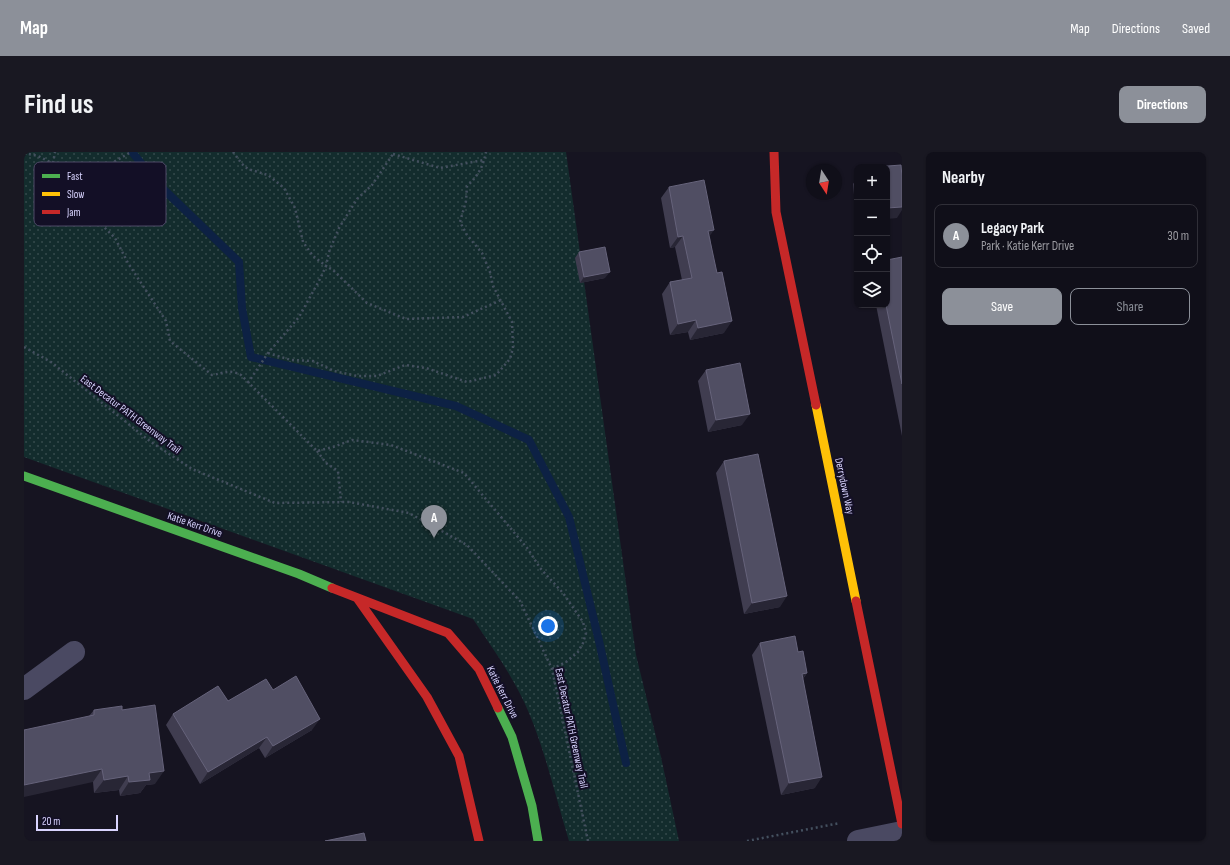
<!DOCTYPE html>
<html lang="en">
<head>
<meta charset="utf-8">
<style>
	:root { --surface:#100f19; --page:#191822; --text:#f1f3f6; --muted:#9c9ca2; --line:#302f38; --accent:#8c9099 }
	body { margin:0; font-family:"Sofia Sans Condensed",sans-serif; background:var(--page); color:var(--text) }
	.controls { position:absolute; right:12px; top:12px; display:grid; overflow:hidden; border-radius:8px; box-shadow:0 1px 3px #0004 }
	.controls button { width:36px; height:36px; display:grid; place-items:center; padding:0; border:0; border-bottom:1px solid var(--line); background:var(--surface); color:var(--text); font:20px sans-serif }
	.compass { position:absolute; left:782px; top:12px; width:36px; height:36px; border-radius:50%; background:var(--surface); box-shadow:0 1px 3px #0004; rotate:168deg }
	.scale { position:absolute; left:12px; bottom:10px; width:82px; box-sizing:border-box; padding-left:4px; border:2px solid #d9d4ff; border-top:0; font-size:11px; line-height:14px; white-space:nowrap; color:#d9d4ff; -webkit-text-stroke:3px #130f26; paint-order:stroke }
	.you { position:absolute; left:524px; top:474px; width:14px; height:14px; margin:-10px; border:3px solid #fff; border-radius:50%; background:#1a73e8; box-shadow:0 0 0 6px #1a73e833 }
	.badge { display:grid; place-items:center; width:26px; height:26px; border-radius:50%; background:var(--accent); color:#fff; font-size:13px; font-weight:700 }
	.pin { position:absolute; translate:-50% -33px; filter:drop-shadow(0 1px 2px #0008) }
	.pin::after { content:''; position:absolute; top:21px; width:14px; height:12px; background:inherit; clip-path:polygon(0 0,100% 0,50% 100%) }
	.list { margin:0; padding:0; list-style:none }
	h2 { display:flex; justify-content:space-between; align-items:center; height:52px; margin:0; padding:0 16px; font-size:17px }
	h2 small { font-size:13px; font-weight:400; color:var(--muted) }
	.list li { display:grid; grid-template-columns:26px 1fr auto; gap:12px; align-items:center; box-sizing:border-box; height:64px; margin:0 8px 8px; padding:0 8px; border:1px solid var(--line); border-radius:8px }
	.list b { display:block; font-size:15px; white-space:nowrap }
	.list p { margin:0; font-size:13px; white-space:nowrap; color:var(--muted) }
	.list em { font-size:13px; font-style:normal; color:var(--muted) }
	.actions { display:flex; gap:8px; padding:12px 16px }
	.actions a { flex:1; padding:9px 0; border:1px solid var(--accent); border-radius:8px; text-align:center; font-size:14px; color:var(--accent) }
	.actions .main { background:var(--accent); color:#fff }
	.icon { flex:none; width:22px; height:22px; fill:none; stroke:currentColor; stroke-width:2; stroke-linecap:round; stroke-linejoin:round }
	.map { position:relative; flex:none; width:878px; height:689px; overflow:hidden; border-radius:8px }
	header { display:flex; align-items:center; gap:24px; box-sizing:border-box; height:56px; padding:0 20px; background:var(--accent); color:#fff }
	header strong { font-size:19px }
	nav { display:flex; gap:22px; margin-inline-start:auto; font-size:14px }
	.intro { display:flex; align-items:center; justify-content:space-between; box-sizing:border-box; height:96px; padding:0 24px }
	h1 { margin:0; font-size:28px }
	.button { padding:10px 18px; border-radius:8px; background:var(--accent); color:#fff; font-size:14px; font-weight:700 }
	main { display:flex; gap:24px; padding:0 24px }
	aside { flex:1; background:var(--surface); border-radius:8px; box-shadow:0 1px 3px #0004 }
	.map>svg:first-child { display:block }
	.park { fill:url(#park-dots) }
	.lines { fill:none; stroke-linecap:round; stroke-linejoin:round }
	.stream { stroke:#0d2144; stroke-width:8 }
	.path { stroke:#44505f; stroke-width:2.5; stroke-dasharray:2 3; stroke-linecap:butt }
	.street { stroke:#4a4962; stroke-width:22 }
	.fast { stroke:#4caf50; stroke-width:9 }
	.slow { stroke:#ffc107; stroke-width:9 }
	.jam { stroke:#c62828; stroke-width:9 }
	.wall { fill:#403d50 }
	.shaded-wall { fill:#282635 }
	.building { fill:#504e63; stroke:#66637b }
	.labels { text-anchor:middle; stroke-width:4; stroke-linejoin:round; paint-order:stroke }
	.street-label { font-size:11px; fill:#d9d4ff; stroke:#130f26 }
	.key { fill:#130f26; stroke:#4e4a67; stroke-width:1 }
	.key-label { font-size:11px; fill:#d9d4ff }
</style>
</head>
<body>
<header>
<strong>Map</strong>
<nav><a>Map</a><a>Directions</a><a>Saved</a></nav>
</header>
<div class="intro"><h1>Find us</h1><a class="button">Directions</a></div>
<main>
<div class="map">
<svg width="878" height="689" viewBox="0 0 878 689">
	<defs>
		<pattern id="park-dots" width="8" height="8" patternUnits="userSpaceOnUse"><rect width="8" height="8" fill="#132c2d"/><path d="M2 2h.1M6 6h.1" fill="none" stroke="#354a4c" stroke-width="1.8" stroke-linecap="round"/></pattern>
	</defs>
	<rect width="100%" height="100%" fill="#161421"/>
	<!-- park -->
	<path class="park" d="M0,0h542l70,503 25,102 18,84h-110c-13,-43 -23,-87 -40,-128 -14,-34 -36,-64 -56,-94l-449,-162z"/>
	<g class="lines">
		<!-- stream -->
		<path class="stream" d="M108,0l26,32 81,78 3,46 9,49 205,49 73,34 40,77 30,124 27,122"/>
		<!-- path -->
		<path class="path" d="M209,0l9,12 6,5 20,6 16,13 11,20 8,34 10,14 13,10 3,-14 10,-24 18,-29 15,-14 21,-31v-2
			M0,1l14,3 46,23 7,30 9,14 15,15 13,25 38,58 4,20 42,34c13,-2 17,-6 29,0l76,76 16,-4 19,-7 39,5 73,28 64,76 12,19 23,25 20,29 3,11 -3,10 -5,9 -12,10 -14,7
			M369,2l47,14 44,-8
			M29,11l2,-11
			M60,27l47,-27
			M0,195l27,15 100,80 41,27 83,34 74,-1 60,11 58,32 53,56 32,68 36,172
			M244,201l23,7 22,1 21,10 23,5h20l28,-11 21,3 41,14 29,-7 14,-16 3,-11 -1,-26 -19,-36 -3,-14 -8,-19 -15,-18 -7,-13 6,-21 1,-15c11,-10 16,-19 19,-34
			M224,231l20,-30 31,-36 21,-38 6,-13 7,4 34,33 39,16 57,-2 38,-17
			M293,299l9,12 12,8 3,31
			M723,689l93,-18"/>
		<!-- street -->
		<path class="street" d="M0,537l50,-37
			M834,689l44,-9"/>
		<!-- fast -->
		<path class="fast" d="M0,324l275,98 33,14
			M474,556l14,29 20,69 6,35"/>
		<!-- slow -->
		<path class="slow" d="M792,253l40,196"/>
		<!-- jam -->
		<path class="jam" d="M750,0l2,60 40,193
			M308,436l116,45 31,36 19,39
			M333,446l70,99 32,59 20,85
			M832,449l46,223"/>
	</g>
	<!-- wall -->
	<path class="wall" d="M833,26v27h-2l-2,-21z
		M645,35l41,50 14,96 -34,7 -2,-8 -18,3 -8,-41 8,-12 12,-2 -7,-33 -5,1 -9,-50z
		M555,100l26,26 -25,5 -5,-25z
		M878,105v179l-26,-131h11z
		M682,218l36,55 -34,7 -10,-51z
		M700,309l56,146 -36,7 -28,-141z
		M736,491l38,9 9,21 -4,6 12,109 -34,7 -29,-140z
		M249,538l39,40 -47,28 -6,-10 -59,36 -34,-59 7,-11 55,-13z
		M70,558h28l33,74 -9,1 -6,8 -20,3 -1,-6 -25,3 -1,-11 -4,-66z"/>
	<!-- shaded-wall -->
	<path class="shaded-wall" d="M878,55v3l-5,8 -10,1v-11z
		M690,78l-8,11 2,-10z
		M659,84l-8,11 -5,1 8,-11z
		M586,120l-5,6 -25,5 4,-6z
		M672,168l-8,12 -18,3 8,-11z
		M708,169l-8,12 -34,7 8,-12z
		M726,262l-8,11 -34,7 8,-12z
		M763,444l-7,11 -36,7 8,-11z
		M783,521l-8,11 3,-10z
		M296,567l-8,11 -47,28 8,-12z
		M243,585l-8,11 -59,36 8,-12z
		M78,617l-9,13 -69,15v-12z
		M140,619l-9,13 -9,1 -6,8 -20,3 9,-14 20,-9z
		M104,624l-9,14 -25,3 10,-13z
		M798,625l-7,11 -34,7 8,-12z"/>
	<!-- building -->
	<path class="building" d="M877,13l1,12v30l-15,1v-41h-12z
		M680,28l10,50 -6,1 9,42 5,-1 10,49 -34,7 -2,-8 -18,4 -8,-42 22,-4 -9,-42 -5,1 -9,-50z
		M581,95l5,25 -26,5 -5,-25z
		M878,105v127l-16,-79h1v-45z
		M716,211l10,51 -34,6 -10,-50z
		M734,302l29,142 -35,7 -28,-142z
		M771,484l3,16 5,-1 4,22 -5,1 20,103 -33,6 -29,-140z
		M272,524l24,43 -47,27 -6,-9 -59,35 -35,-58 45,-28 10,15 38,-22 7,11z
		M131,553l9,66 -15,2 1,7 -21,2 -1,-6 -24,4 -2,-11 -78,16v-55l70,-15v-5l28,-4v4z
		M340,681l2,8h-41z"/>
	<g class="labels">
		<!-- street labels -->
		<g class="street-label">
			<text transform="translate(107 262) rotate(37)" y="4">East Decatur PATH Greenway Trail</text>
			<text transform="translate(821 334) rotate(78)" y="4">Derrydown Way</text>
			<text transform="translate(171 372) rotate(19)" y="4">Katie Kerr Drive</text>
			<text transform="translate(479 540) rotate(63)" y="4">Katie Kerr Drive</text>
			<text transform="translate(548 576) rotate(78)" y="4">East Decatur PATH Greenway Trail</text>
		</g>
	</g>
	<!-- legend -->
	<rect x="10" y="10" width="132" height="64" rx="6" class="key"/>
	<rect x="18" y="22" width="18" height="4" fill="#4caf50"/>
	<rect x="18" y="40" width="18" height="4" fill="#ffc107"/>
	<rect x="18" y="58" width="18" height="4" fill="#c62828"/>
	<g class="key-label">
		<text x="43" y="28">Fast</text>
		<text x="43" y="46">Slow</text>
		<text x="43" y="64">Jam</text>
	</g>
</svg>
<div class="controls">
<button>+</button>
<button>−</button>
<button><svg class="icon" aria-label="locate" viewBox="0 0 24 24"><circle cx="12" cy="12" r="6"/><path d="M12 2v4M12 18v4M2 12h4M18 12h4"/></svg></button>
<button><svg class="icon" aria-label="layers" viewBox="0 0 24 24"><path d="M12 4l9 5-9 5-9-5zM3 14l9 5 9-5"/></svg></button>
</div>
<svg class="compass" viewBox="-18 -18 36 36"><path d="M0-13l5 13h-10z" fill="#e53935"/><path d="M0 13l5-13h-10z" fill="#9c9ca2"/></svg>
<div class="scale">20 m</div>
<div class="you"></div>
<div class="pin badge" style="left:410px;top:386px">A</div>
</div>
<aside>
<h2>Nearby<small></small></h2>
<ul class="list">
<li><span class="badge">A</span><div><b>Legacy Park</b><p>Park · Katie Kerr Drive</p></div><em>30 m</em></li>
</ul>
<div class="actions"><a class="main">Save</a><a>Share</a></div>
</aside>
</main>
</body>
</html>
